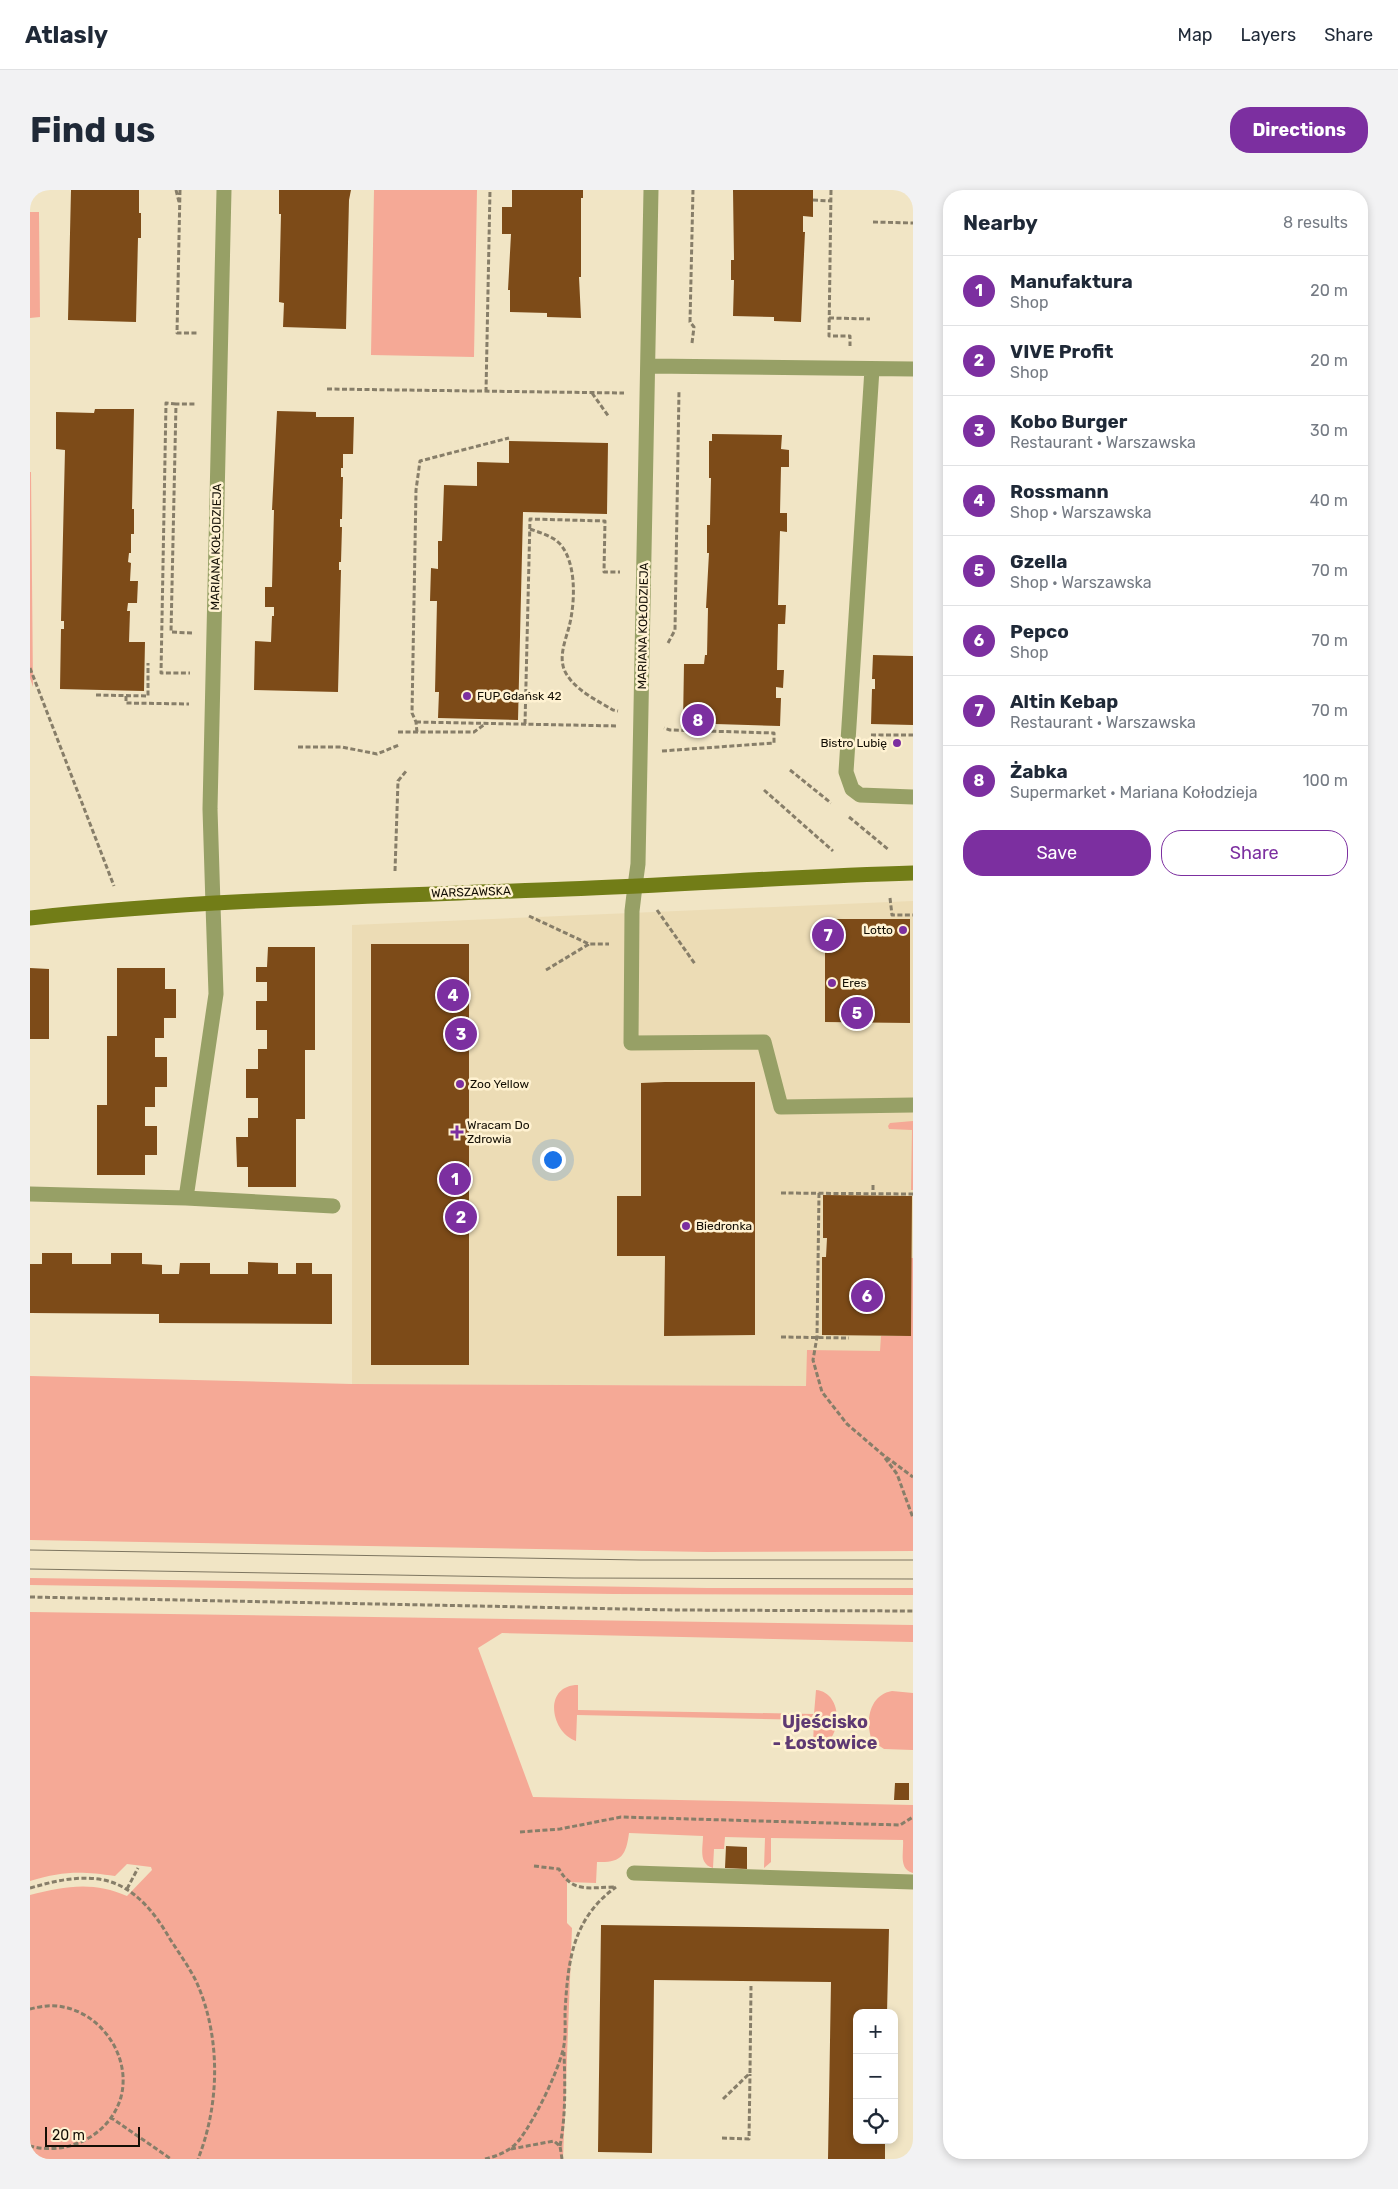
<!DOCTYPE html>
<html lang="en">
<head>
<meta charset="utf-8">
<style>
	:root { --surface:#fff; --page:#f2f2f3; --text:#1f2937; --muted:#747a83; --line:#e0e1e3; --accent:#7c2fa0 }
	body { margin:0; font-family:Rubik,sans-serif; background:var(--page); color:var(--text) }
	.controls { position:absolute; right:15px; bottom:15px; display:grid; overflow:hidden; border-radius:10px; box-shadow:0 2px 8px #0003 }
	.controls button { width:45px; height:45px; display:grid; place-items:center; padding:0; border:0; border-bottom:1px solid var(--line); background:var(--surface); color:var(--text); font:25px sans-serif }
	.scale { position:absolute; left:15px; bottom:12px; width:95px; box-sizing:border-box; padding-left:5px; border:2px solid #140f05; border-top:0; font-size:14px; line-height:18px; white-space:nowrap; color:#140f05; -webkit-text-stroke:4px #fff2d2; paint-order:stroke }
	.you { position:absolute; left:522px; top:969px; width:18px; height:18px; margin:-12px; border:4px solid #fff; border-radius:50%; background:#1a73e8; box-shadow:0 0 0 8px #1a73e833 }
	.badge { display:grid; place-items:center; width:32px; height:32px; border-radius:50%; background:var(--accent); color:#fff; font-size:16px; font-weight:700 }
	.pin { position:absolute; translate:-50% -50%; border:2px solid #fff; box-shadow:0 1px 5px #0006 }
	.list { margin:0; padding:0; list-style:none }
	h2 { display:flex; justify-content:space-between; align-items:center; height:65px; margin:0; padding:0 20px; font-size:21px }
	h2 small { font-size:16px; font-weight:400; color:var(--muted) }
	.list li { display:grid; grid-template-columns:32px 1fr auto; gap:15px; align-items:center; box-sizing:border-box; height:70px; padding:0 20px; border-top:1px solid var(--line) }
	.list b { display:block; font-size:19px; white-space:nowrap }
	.list p { margin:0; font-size:16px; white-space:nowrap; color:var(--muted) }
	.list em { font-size:16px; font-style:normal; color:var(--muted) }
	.actions { display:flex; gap:10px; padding:15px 20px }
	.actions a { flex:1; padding:11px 0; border:1px solid var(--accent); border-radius:20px; text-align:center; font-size:18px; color:var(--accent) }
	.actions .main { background:var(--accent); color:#fff }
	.icon { flex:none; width:28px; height:28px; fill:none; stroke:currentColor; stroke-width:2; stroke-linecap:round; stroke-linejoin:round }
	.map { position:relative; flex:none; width:883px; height:1969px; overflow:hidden; border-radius:20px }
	header { display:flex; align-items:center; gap:30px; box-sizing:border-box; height:70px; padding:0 25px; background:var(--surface); border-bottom:1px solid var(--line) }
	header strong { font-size:24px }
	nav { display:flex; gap:28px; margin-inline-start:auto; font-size:18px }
	.intro { display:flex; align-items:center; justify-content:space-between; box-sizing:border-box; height:120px; padding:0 30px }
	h1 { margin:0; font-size:35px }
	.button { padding:12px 22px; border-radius:20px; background:var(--accent); color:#fff; font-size:18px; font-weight:700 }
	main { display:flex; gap:30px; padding:0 30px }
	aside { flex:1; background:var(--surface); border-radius:20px; box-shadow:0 2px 8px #0003 }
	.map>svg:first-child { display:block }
	.built { fill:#ecdcb5 }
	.green { fill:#f5a996 }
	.building { fill:#7d4b18 }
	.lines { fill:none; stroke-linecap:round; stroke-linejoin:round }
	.path { stroke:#877e69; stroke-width:3; stroke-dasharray:5 2.5; stroke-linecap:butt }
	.lane { stroke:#97a066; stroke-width:15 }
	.street { stroke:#97a066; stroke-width:15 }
	.secondary { stroke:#727d17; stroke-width:15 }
	.tram { stroke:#7d7560; stroke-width:1 }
	.poi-dot { fill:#7c2fa0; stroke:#fff2d2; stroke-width:2 }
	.labels { text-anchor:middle; stroke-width:5; stroke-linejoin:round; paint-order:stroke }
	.street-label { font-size:12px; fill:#140f05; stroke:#fff2d2 }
	.poi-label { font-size:12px; fill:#140f05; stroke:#fff2d2; text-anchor:start }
	.district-label { font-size:18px; font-weight:bold; fill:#5f3a73; stroke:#fff2d2 }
</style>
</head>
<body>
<header>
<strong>Atlasly</strong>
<nav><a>Map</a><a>Layers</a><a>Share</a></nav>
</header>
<div class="intro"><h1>Find us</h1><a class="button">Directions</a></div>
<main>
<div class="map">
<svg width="883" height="1969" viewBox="0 0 883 1969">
	<rect width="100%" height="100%" fill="#f1e5c5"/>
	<!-- built -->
	<path class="built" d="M883,711v482l-107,3 -454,-2v-459z"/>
	<!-- green -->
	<path class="green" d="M344,0h103l-3,167 -103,-2z
		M0,22h9l1,105 -10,1z
		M0,282h1l2,215 -3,-9z
		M883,931v69h-2l1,-60 -23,-1 -1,-3 2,-3z
		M881,1068h2v293l-205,1 -678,-12v-164l322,8 454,2 1,-36 73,1 1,-15h30z
		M0,1388l677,10h206v7l-300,-1 -583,-9z
		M0,1422l883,13v17l-411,-9 -24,15 55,149 380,8v68c-15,-4 -9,-21 -10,-33l-132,-2v24l-7,6 1,-30 -40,-1 -1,12h-10l-1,19c-15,-4 -10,-20 -10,-32l-74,-3c-3,23 -8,30 -32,29l-1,21 -29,-1v41l5,5 -9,231h-533v-264c34,-9 64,-14 97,1l25,-26 -1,-3 -24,-3 -12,12c-34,-5 -52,-5 -85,5z
		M548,1495v25l236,4 2,-24c24,2 27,38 11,53l-14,2 1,-25 -237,-5 -1,26c-26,-9 -33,-56 2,-56z
		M862,1501l21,2v57l-29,-1 -12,-8c-7,-19 -3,-46 20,-50z"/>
	<!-- building -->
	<path class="building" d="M41,0h68v23h2v25h-3l-2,84 -68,-2z
		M249,0h72l-2,10 -3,129 -63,-2 1,-24 -5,-1 2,-88h-2z
		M482,0h71v8h-2v79h-2l2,41 -34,-1v-4l-37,-1v-22h-2l3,-56h-9v-27h10z
		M703,0h80v27l-10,-1v16h2l-4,90 -27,-1v-4l-41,-1 1,-36h-3v-20h3z
		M65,219h39l-2,100h2v25h-3v19h-2l-1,9 3,1 -1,18h8l-1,22h-9l-1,8h3l-1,31h16l-1,49 -84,-2 1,-60h3v-8h-3l4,-171 -9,-1v-37l38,1z
		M247,221l39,1v5h38l-1,37h-10v14h-2v9h2l-1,42h-2v8h2l-1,35h-2v8h2l-3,122 -84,-2 1,-49 16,1 1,-26h2v-9h-9v-20h7l2,-77h-2z
		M682,244l70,1 -1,14 8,1v17h-8l-1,46h7v19l-7,-1 -2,74h8l-1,19h-7l-1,46h7l-1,18 -7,-1v11h5l-1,28 -97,-3 1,-59h20l1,-9h2l1,-47h-2l3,-55h-2v-28h3l1,-47h-2v-37h3z
		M479,251l99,2 -1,71 -84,-2 -5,208 -80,-2 1,-26h-4l2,-91h-7l1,-33 7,1v-28h4l2,-56 33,1v-24l32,1z
		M843,465l40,1v69l-42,-1 1,-35h3v-10h-3z
		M795,729h85v104l-85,-1z
		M341,754h98v421h-98z
		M238,757h47v103h-10v69h-9v68h-48v-20h-11l-1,-30h12v-19h10v-20h-12v-29h12v-20h9v-19h-11v-29h11v-19h-11v-15h11z
		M0,778l19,1v70h-19z
		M87,778h48v21h11v29h-12v20h-9v19h12v30h-12v20h-10v19h12v29h-12v20h-48v-70h10v-69h10z
		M635,892h90v253l-91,1 1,-80h-48v-60h24v-113z
		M793,1005l89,1 -1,140 -89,-1v-78h4l1,-19h-4z
		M12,1063h30v11h39v-11h31v11l20,1v9h17l1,-11h30v11h38v-12l30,1v11h18v-11h16v11h20v50l-173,-1v-9l-129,-1v-49h12z
		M865,1593h14v17h-15z
		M696,1656l21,1v22l-22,-1z
		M571,1735l288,4 -2,84h-30v127h28v19h-57l3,-177 -177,-2 -2,173 -54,-1z"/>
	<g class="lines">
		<!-- path -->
		<path class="path" d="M146,0l3,12
			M150,0l-3,143h21
			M801,0l-2,146h21v10
			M783,10l18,1
			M843,32l40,1
			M799,128l41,1
			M662,153l2,-16 -4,-5 3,-132
			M297,199l297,4
			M456,202l4,-202
			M562,203l17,24
			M146,214l-10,-1 -5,270h29
			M500,339c11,4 23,7 31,16 16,20 14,59 8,82 -4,15 -12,33 -2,48 10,16 31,26 46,35l5,1
			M162,443l-21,-1 5,-228h20
			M638,453l7,-13 4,-239
			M0,478l84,218
			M66,505l52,1v-33
			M96,506v7l63,1
			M386,532l202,4
			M495,534l5,-205 75,2 -1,51h16
			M368,542h76l11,-8
			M387,542l-1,-10 -4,-9 4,-223 4,-29 89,-23
			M841,545h42
			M268,557h44l35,7 22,-9
			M632,561l112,-8v-10l-104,-3 -6,-2
			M760,580l41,33
			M734,600l69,61
			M819,627l40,33
			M365,681l3,-90 9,-11
			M860,708l2,17h21
			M627,720l38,54
			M499,726l60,28h20
			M516,780l43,-26
			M843,995v8
			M751,1003l132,1
			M789,1003l-2,144 -4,23 9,32 25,32 35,30 31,23
			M751,1147l68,1
			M855,1268l12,16 16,44
			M0,1407l645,13 238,1
			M490,1642l40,-3 61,-12 279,8 13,-8
			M504,1676l25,3c14,25 31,18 56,18
			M0,1698c25,-7 48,-13 74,-8 31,7 51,33 66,59 9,14 19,28 26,42 25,55 24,123 2,178
			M97,1699l11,-21
			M0,1819c8,-2 18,-4 27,-3 42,4 75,49 64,91 -11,39 -54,59 -91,49
			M693,1909l27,-26 1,-87
			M80,1927l61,42
			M692,1948l27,1 1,-65
			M530,1956c6,-31 5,-63 4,-94
			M481,1959l43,-8 6,5 2,13
			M455,1969c13,-3 27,-9 35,-20 16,-22 36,-63 43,-89 3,-12 2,-26 2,-38 3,-51 7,-93 51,-125"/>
		<!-- lane -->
		<path class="lane" d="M605,696l-3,25 -1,132 133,-1 17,65 132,-2
			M0,1004l156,4 147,8
			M156,1008l30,-204 -3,-89"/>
		<!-- street -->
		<path class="street" d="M618,176l265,3
			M842,179l-26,403 6,17 8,6 53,2
			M605,696l3,-22 13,-674
			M183,715l-3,-96 14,-619
			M604,1683l279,9"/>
		<!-- secondary -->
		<path class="secondary" d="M0,728c178,-19 358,-22 537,-29 115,-4 231,-13 346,-16"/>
		<!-- tram -->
		<path class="tram" d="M0,1360l610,10h273
			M0,1379l544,9 339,1"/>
	</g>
	<!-- markers -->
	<g class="poi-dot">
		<circle cx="437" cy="506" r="5"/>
		<circle cx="867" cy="553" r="5"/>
		<circle cx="873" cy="740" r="5"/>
		<circle cx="802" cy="793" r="5"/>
		<circle cx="430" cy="894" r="5"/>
		<path d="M424.5 934.5h5v5h5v5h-5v5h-5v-5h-5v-5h5z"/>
		<circle cx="656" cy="1036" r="5"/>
	</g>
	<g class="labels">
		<!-- street labels -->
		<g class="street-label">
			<text transform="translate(186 357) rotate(-89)" y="4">MARIANA KOŁODZIEJA</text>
			<text transform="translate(613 436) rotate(-89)" y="4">MARIANA KOŁODZIEJA</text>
			<text transform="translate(441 702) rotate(-2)" y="4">WARSZAWSKA</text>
		</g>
		<!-- poi labels -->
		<g class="poi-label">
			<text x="447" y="510">FUP Gdańsk 42</text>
			<text x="857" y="557" text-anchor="end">Bistro Lubię</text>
			<text x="863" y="744" text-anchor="end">Lotto</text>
			<text x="812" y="797">Eres</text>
			<text x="440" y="898">Zoo Yellow</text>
			<text x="437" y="939">Wracam Do<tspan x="437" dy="14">Zdrowia</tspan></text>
			<text x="666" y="1040">Biedronka</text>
		</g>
		<!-- district labels -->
		<g class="district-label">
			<text x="795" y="1538">Ujeścisko<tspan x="795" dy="21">- Łostowice</tspan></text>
		</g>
	</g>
</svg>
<div class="controls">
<button>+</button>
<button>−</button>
<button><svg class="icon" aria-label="locate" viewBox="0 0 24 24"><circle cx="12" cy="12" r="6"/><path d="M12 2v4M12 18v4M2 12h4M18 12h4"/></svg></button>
</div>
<div class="scale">20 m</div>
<div class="you"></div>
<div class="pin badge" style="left:425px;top:989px">1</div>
<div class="pin badge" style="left:431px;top:1027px">2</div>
<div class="pin badge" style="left:431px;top:844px">3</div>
<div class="pin badge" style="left:423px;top:805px">4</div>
<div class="pin badge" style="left:827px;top:823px">5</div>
<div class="pin badge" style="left:837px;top:1106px">6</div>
<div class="pin badge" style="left:798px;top:745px">7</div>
<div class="pin badge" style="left:668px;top:530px">8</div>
</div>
<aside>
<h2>Nearby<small>8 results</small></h2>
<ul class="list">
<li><span class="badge">1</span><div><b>Manufaktura</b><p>Shop</p></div><em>20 m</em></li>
<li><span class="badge">2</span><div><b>VIVE Profit</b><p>Shop</p></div><em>20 m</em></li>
<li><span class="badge">3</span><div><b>Kobo Burger</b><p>Restaurant · Warszawska</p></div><em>30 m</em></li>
<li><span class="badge">4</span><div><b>Rossmann</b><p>Shop · Warszawska</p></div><em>40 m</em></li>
<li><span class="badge">5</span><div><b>Gzella</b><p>Shop · Warszawska</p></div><em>70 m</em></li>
<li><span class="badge">6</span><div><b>Pepco</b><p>Shop</p></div><em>70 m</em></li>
<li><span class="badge">7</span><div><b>Altin Kebap</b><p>Restaurant · Warszawska</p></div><em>70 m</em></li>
<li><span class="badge">8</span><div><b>Żabka</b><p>Supermarket · Mariana Kołodzieja</p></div><em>100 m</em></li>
</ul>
<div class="actions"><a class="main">Save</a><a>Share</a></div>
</aside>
</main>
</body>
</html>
